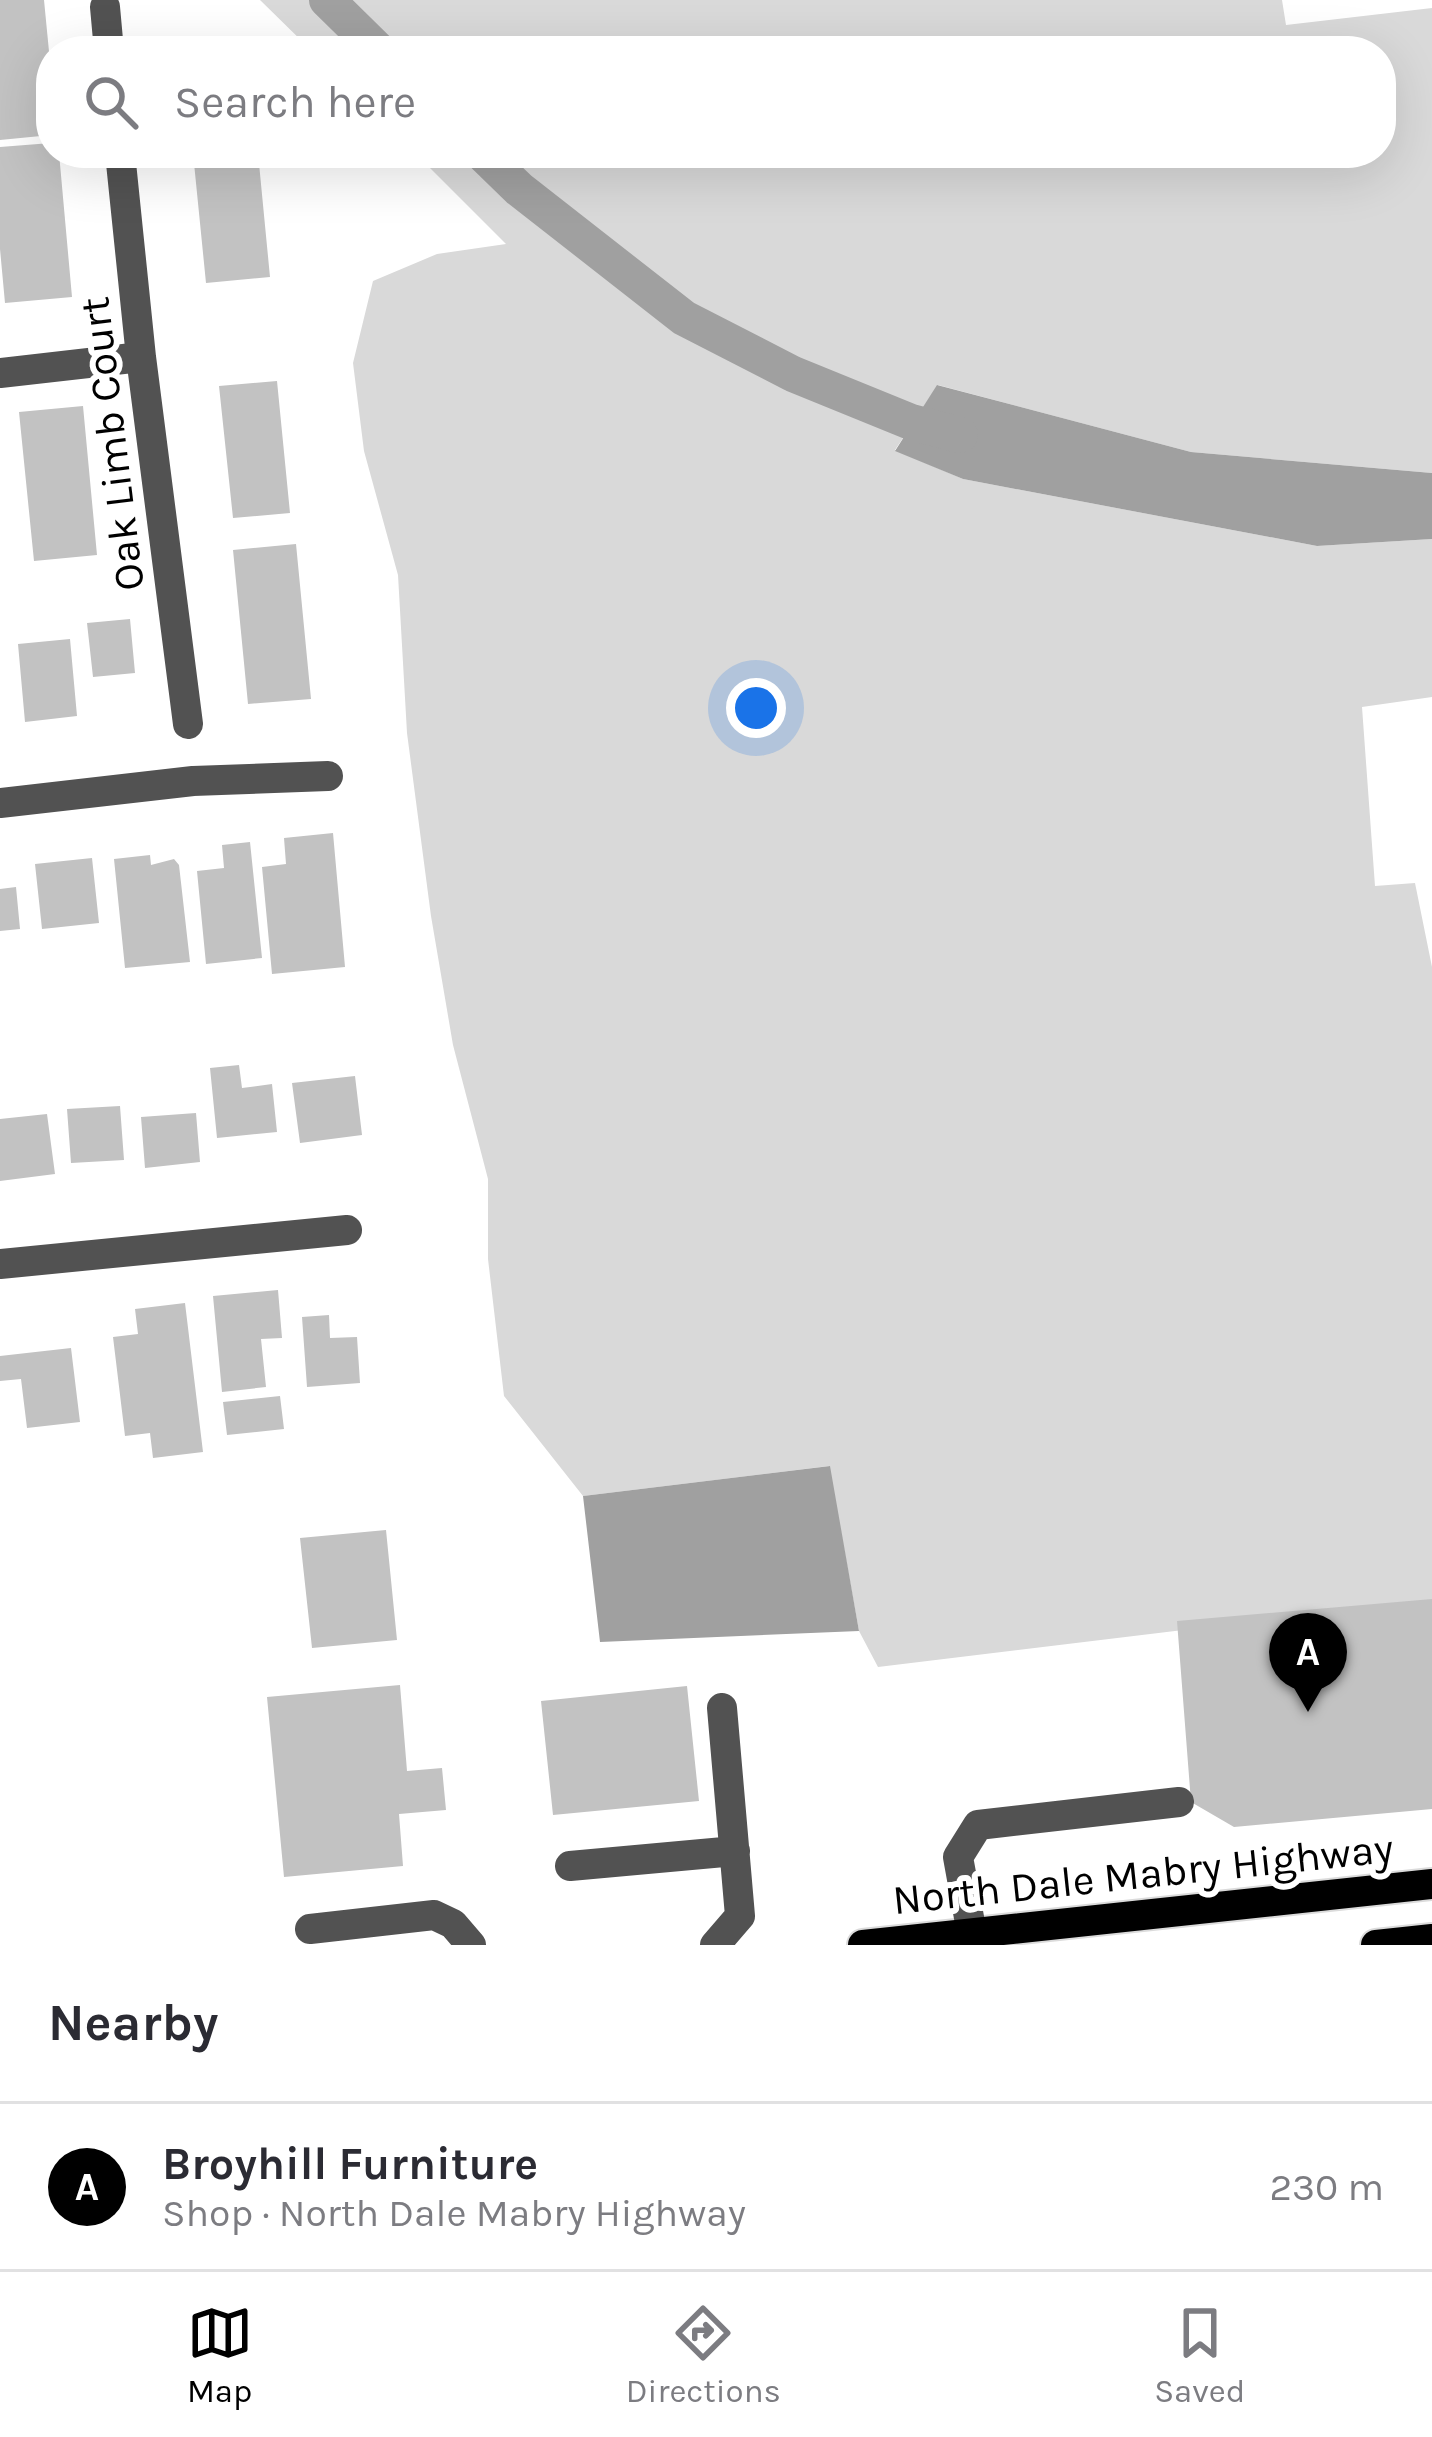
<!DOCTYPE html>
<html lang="en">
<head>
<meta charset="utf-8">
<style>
	:root { --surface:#fff; --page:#f7f7f7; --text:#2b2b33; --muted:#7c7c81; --line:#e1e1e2; --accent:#000 }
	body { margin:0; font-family:Karla,sans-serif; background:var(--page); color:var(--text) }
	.you { position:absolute; left:756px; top:708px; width:42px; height:42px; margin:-30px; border:9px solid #fff; border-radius:50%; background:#1a73e8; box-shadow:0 0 0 18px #1a73e833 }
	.badge { display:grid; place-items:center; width:78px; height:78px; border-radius:50%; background:var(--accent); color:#fff; font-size:39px; font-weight:700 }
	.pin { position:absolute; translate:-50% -99px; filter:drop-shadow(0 3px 6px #0008) }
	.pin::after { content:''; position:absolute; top:63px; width:42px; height:36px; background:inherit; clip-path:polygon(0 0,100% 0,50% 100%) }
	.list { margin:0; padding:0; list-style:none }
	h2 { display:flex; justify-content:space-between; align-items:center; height:156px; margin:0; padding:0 48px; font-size:51px }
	h2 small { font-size:39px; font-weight:400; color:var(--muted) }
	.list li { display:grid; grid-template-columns:78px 1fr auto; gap:36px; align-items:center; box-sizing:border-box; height:168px; padding:0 48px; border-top:3px solid var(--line) }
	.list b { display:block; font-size:45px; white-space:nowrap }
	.list p { margin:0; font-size:39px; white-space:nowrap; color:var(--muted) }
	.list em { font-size:39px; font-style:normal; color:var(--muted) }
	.icon { flex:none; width:66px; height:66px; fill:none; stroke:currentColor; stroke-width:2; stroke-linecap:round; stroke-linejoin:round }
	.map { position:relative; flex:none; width:1432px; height:1945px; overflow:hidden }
	.search { position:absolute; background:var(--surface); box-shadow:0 12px 48px #0002; left:36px; right:36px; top:36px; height:132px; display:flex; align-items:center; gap:30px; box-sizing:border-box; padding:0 42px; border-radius:48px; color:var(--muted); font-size:45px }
	.sheet { height:324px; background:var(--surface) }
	nav { display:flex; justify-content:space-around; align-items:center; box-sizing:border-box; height:168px; border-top:3px solid var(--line); background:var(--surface); font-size:33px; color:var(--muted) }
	nav a { display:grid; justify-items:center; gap:6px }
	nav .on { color:var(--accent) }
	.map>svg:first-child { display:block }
	.green { fill:#d9d9d9 }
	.water { fill:#a0a0a0 }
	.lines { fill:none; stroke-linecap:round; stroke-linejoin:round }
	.canal { stroke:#a0a0a0; stroke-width:36 }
	.building { fill:#c2c2c2 }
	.major-casing { stroke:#dbdbdb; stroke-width:34 }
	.minor { stroke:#525252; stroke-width:30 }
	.major { stroke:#000; stroke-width:30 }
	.labels { text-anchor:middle; stroke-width:12; stroke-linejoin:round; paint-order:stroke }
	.street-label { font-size:42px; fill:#000; stroke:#fff }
</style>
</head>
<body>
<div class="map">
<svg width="1432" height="1945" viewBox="0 0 1432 1945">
	<rect width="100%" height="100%" fill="#fff"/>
	<!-- green -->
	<path class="green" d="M260,0h1022l4,25 146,-17v465l-241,-21 -253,-67 -43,65 68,29 354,67 115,-7v158l-70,10 13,179 40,-3 17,84v633l-554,67 -19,-36 -30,-165 -246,30 -79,-100 -16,-137v-80l-35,-134 -22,-129 -24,-183 -9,-158 -34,-124 -11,-88 20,-82 64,-27 69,-10 -91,-91h966v-102h-1069z"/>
	<!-- water -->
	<path class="water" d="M937,385l254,67 241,21v66l-115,7 -354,-67 -68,-28z
		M830,1466l29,165 -259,11 -17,-146z"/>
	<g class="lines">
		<!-- canal -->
		<path class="canal" d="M327,0l52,51
			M482,153l37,36 165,129 109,56 118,48 49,13"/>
	</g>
	<!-- building -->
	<path class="building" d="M0,0h44l7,72v63l-51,5z
		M51,143v10h8l13,144 -67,6 -5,-54v-102z
		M193,153h65l12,124 -64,6z
		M277,381l13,132 -57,5 -14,-132z
		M83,406l14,149 -63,6 -15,-149z
		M296,544l15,155 -63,5 -15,-154z
		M130,619l5,54 -42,4 -6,-54z
		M70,639l7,77 -52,6 -7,-78z
		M333,833l12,134 -73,7 -10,-107 24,-3 -2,-26z
		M250,842l12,116 -56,6 -9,-93 27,-3 -2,-23z
		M150,855l1,10 23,-6 5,6 11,97 -65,6 -11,-109z
		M92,858l7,65 -57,6 -7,-65z
		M16,887l4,42 -20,2v-42z
		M239,1065l3,23 30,-4 5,48 -60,6 -7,-70z
		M355,1076l7,59 -62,8 -8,-60z
		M120,1106l4,54 -53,3 -4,-54z
		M196,1113l4,49 -55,6 -4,-51z
		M47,1114l8,60 -55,7v-62z
		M278,1290l4,48 -21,1 5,48 -44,5 -9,-96z
		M185,1303l18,149 -50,6 -3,-25 -25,3 -12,-99 25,-3 -3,-25z
		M329,1315l1,23 27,-1 3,46 -53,4 -5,-70z
		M71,1348l9,74 -53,6 -6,-49 -21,2v-25z
		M280,1396l4,33 -57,6 -4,-33z
		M386,1530l11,110 -85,8 -12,-110z
		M1432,1599v210l-198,18 -43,-25 -14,-181z
		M400,1685l7,86 35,-3 4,42 -47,4 4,52 -119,11 -17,-180z
		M687,1686l12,115 -146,14 -12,-114z"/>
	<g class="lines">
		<!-- major casing -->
		<g class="major-casing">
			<path id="major" d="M863,1945l569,-61
				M1376,1945l56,-6"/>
		</g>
		<!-- minor -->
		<path class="minor" d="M105,7l4,44
			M120,153l21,204 47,367
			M0,373l141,-16
			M0,803l193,-22 135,-5
			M0,1264l347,-34
			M570,1866l165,-15
			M310,1929l124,-14 19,9 18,21
			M715,1945l25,-29 -18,-208
			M974,1945l-16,-88 20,-32 201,-23"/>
		<!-- major -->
		<use href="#major" class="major"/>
	</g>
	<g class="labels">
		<!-- street labels -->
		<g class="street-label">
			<text transform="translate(111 444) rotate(-97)" y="15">Oak Limb Court</text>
			<text transform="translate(1143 1873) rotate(-6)" y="15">North Dale Mabry Highway</text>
		</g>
	</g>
</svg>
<div class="you"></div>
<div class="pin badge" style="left:1308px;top:1712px">A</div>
<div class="search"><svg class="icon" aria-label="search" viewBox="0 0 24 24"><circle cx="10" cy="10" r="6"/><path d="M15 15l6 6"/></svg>Search here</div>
</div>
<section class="sheet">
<h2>Nearby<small></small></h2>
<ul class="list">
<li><span class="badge">A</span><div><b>Broyhill Furniture</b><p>Shop · North Dale Mabry Highway</p></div><em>230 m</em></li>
</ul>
</section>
<nav>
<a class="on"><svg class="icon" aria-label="map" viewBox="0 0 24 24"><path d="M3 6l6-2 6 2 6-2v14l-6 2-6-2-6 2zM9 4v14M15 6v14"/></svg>Map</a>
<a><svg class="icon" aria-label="directions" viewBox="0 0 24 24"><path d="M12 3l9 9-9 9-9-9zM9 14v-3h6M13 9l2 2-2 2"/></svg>Directions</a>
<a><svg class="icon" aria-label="saved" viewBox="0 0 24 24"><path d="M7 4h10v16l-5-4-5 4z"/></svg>Saved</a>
</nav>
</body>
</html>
